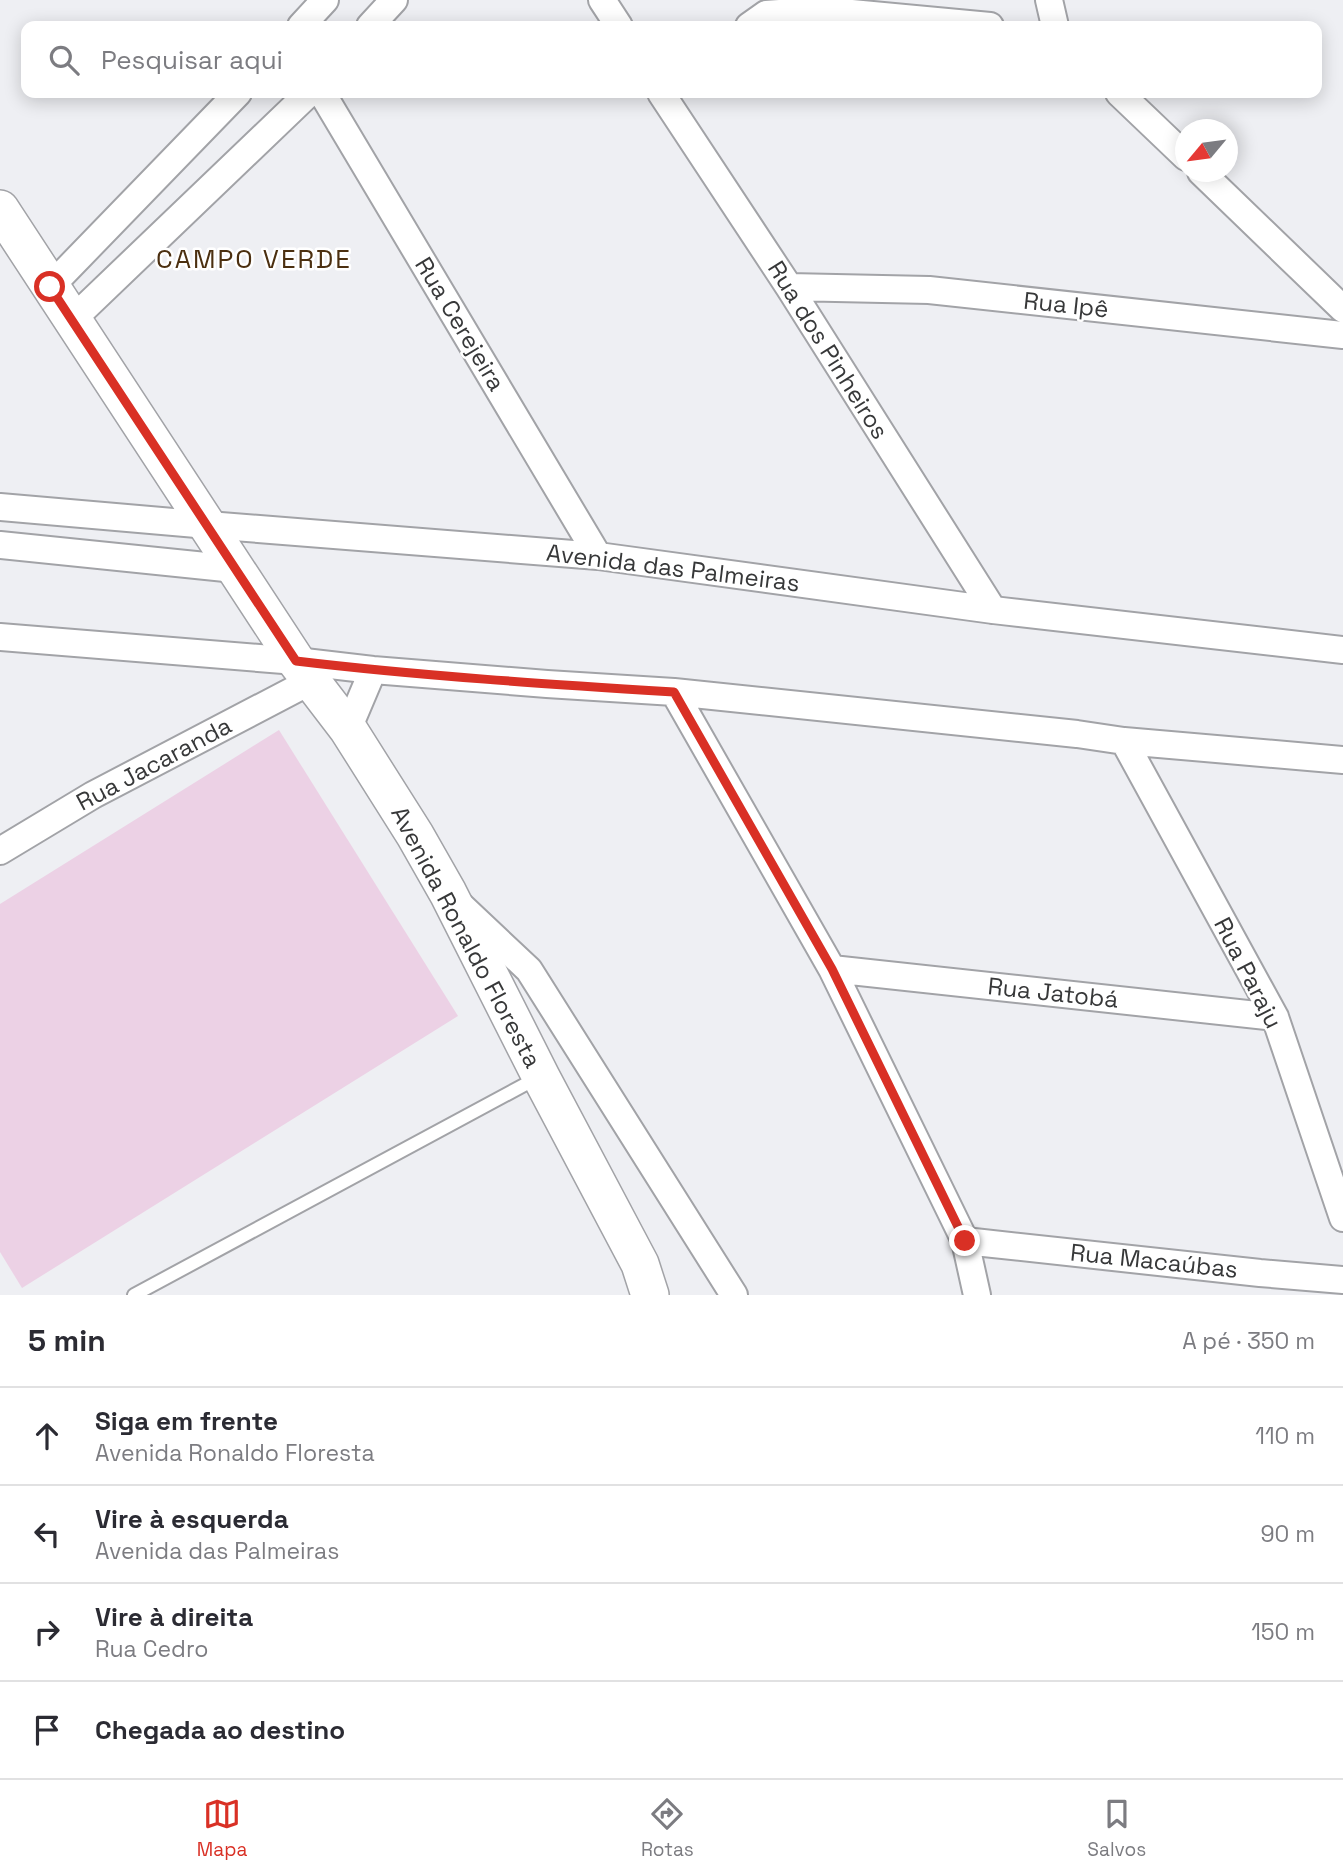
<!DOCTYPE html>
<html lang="pt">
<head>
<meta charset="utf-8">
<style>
	:root { --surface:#fff; --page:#f2f2f3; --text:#2b2b33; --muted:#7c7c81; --line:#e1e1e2; --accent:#d93025 }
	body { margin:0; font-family:"Space Grotesk",sans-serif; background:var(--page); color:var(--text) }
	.compass { position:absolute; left:1175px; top:119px; width:63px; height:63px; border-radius:50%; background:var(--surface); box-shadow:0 4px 18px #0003; rotate:241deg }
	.stop { position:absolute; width:21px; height:21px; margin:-16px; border:5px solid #d93025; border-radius:50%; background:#fff }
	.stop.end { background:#d93025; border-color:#fff; box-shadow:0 2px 7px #0008 }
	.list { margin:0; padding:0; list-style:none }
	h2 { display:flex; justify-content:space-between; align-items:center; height:91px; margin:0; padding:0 28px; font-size:30px }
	h2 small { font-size:23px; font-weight:400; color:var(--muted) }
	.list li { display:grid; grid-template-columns:46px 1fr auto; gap:21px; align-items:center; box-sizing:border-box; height:98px; padding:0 28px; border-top:2px solid var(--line) }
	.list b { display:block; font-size:26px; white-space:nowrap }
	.list p { margin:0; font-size:23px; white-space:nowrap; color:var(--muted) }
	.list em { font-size:23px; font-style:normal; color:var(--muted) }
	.icon { flex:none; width:38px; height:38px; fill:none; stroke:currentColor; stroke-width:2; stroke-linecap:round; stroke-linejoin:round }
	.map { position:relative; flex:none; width:1343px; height:1295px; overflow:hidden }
	.search { position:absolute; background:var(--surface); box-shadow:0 4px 18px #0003; left:21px; right:21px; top:21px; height:77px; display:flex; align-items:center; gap:18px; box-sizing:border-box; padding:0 24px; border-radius:14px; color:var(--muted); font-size:26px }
	.sheet { height:483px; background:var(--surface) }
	nav { display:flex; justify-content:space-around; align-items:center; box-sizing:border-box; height:98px; border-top:2px solid var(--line); background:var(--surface); font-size:19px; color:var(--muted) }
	nav a { display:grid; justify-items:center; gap:4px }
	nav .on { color:var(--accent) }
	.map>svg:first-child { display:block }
	.green { fill:#ecd1e5 }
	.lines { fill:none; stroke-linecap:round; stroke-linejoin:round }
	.lane-casing { stroke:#a2a3a7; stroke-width:16 }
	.street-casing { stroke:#a2a3a7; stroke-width:30 }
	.secondary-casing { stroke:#a2a3a7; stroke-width:40 }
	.lane { stroke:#fff; stroke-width:12 }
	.street { stroke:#fff; stroke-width:26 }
	.secondary { stroke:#fff; stroke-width:37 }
	.route { stroke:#d93025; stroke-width:9 }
	.labels { text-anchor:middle; stroke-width:5; stroke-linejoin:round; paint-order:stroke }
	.street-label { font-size:24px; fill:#373839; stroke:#fff }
	.neighbourhood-label { font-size:26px; letter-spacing:2px; fill:#4b2f10; stroke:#fff }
</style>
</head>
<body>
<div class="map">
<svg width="1343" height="1295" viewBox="0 0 1343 1295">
	<rect width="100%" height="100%" fill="#eeeff3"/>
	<!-- green -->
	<path class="green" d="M279,730l179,286 -436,272 -22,-36v-348z"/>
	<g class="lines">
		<!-- lane casing -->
		<g class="lane-casing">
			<path id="lane" d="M134,1295l403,-217"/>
		</g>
		<!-- street casing -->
		<g class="street-casing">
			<path id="street" d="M602,0l17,26
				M1049,0l6,26
				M301,26l24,-26
				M370,26l24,-26
				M749,26l17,-12 54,-4 170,16
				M322,93l276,463
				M661,93l128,194 204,323
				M1119,93l67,64
				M1201,172l142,137
				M50,287l188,-194
				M789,287l140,3 414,45
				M72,320l237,-227
				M0,507l208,18 390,31 395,54 350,40
				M0,545l235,24
				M0,637l296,24 77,9 174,14 127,8 403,42 47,7 219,19
				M674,692l158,277 133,272 12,54
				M348,729l25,-59
				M1124,741l151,276 68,201
				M0,851l93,-56 218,-114
				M461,906l68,64 205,325
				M832,969l443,48
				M965,1241l295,32 83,7"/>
		</g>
		<!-- secondary casing -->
		<g class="secondary-casing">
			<path id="secondary" d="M0,209l296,452 52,68 67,106 33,58 93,184 99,187 10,31"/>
		</g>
		<!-- lane -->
		<use href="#lane" class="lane"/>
		<!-- street -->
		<use href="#street" class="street"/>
		<!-- secondary -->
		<use href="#secondary" class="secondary"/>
	</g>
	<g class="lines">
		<!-- route -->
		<path class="route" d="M50,287l246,374c125,15 251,23 378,31l158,277 133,272"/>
	</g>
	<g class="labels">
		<!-- street labels -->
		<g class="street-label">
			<text transform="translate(1066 305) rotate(6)" y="8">Rua Ipê</text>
			<text transform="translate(460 324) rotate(59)" y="8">Rua Cerejeira</text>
			<text transform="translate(828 350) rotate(58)" y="8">Rua dos Pinheiros</text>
			<text transform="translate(673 568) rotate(7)" y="8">Avenida das Palmeiras</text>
			<text transform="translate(154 764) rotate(-28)" y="8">Rua Jacaranda</text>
			<text transform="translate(466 937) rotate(62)" y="8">Avenida Ronaldo Floresta</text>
			<text transform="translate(1248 973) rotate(63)" y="8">Rua Paraju</text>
			<text transform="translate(1053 993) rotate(6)" y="8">Rua Jatobá</text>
			<text transform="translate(1154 1261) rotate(6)" y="8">Rua Macaúbas</text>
		</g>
		<!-- neighbourhood labels -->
		<g class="neighbourhood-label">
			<text x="254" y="268">CAMPO VERDE</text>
		</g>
	</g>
</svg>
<svg class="compass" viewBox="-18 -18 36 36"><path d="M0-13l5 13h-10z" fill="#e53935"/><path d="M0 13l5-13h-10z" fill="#7c7c81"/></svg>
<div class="stop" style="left:50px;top:287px"></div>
<div class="stop end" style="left:965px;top:1241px"></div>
<div class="search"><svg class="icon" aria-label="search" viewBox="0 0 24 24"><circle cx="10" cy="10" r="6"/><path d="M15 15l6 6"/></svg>Pesquisar aqui</div>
</div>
<section class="sheet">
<h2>5 min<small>A pé · 350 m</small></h2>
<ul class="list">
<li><svg class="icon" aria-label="ahead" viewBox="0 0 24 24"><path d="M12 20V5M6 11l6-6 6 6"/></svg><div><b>Siga em frente</b><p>Avenida Ronaldo Floresta</p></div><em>110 m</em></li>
<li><svg class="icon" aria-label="left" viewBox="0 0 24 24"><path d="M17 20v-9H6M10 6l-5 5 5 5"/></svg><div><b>Vire à esquerda</b><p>Avenida das Palmeiras</p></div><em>90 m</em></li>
<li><svg class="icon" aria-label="right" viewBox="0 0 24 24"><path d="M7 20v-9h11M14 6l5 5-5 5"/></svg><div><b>Vire à direita</b><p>Rua Cedro</p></div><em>150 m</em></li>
<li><svg class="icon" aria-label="arrive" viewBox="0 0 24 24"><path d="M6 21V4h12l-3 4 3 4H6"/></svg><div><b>Chegada ao destino</b></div></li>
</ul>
</section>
<nav>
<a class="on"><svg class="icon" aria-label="map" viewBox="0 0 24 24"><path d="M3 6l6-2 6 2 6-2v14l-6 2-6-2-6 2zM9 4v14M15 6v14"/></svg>Mapa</a>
<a><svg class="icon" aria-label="directions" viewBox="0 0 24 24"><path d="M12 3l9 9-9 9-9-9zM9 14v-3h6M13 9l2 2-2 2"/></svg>Rotas</a>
<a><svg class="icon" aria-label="saved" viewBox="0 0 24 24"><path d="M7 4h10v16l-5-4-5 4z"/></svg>Salvos</a>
</nav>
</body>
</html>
